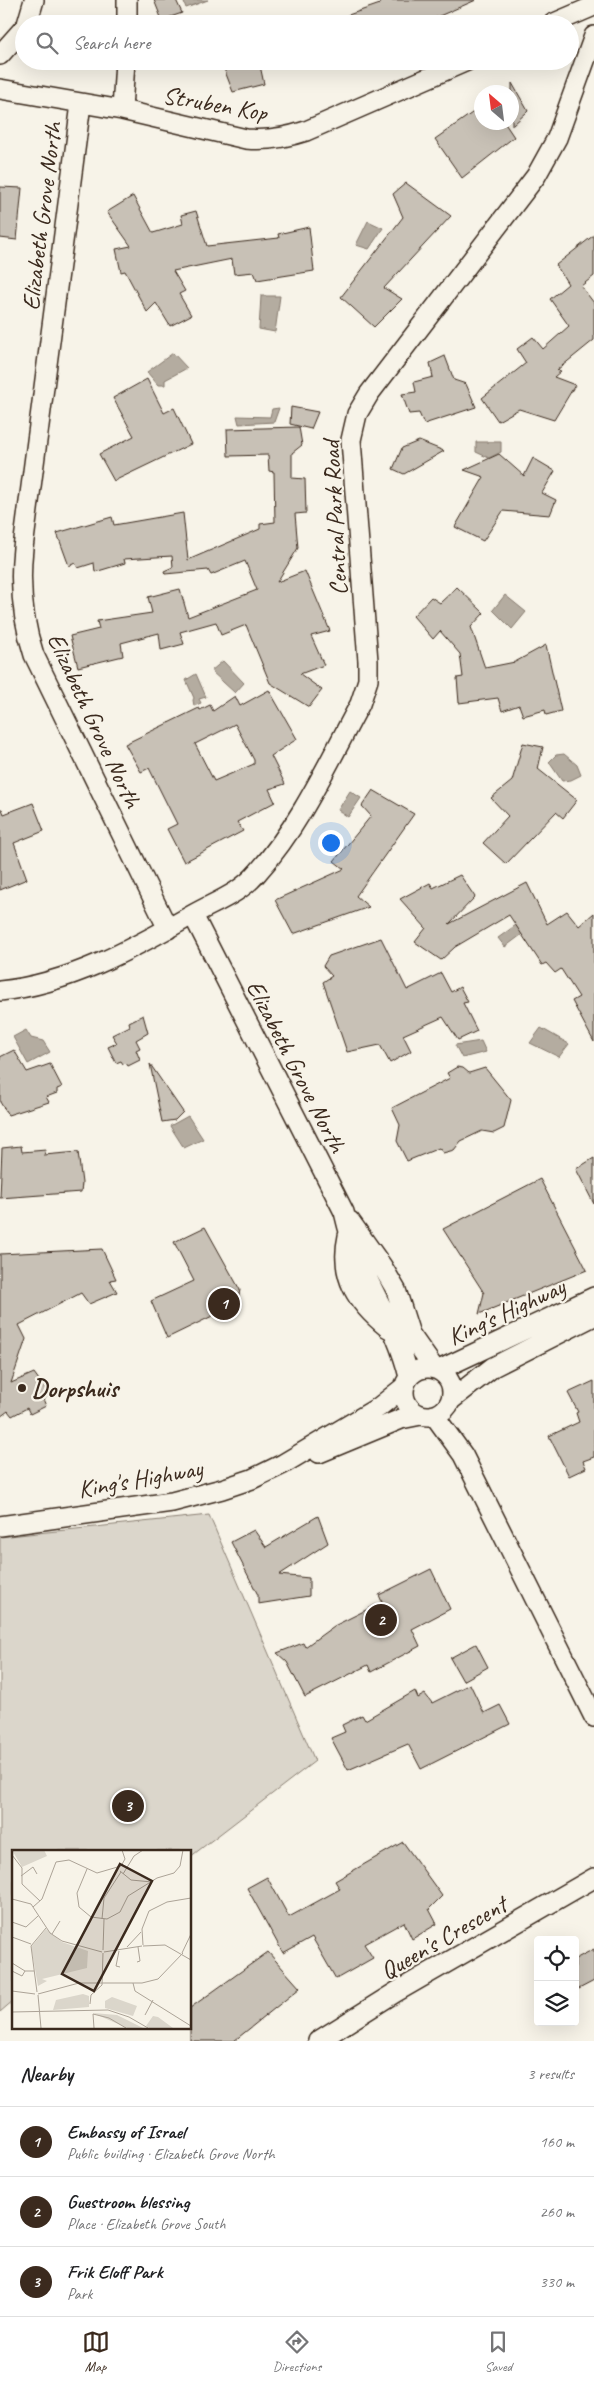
<!DOCTYPE html>
<html lang="en">
<head>
<meta charset="utf-8">
<style>
	:root { --surface:#fff; --page:#f2f2f2; --text:#202124; --muted:#757577; --line:#e0e0e0; --accent:#3b2a1e }
	body { margin:0; font-family:Caveat,sans-serif; background:var(--page); color:var(--text) }
	.controls { position:absolute; right:15px; bottom:15px; display:grid; overflow:hidden; border-radius:5px; box-shadow:0 5px 20px #0002 }
	.controls button { width:45px; height:45px; display:grid; place-items:center; padding:0; border:0; border-bottom:1px solid var(--line); background:var(--surface); color:var(--text); font:25px sans-serif }
	.compass { position:absolute; left:474px; top:85px; width:45px; height:45px; border-radius:50%; background:var(--surface); box-shadow:0 5px 20px #0002; rotate:332deg }
	.you { position:absolute; left:330px; top:842px; width:18px; height:18px; margin:-12px; border:4px solid #fff; border-radius:50%; background:#1a73e8; box-shadow:0 0 0 8px #1a73e833 }
	.badge { display:grid; place-items:center; width:32px; height:32px; border-radius:50%; background:var(--accent); color:#fff; font-size:16px; font-weight:700 }
	.pin { position:absolute; translate:-50% -50%; border:2px solid #fff; box-shadow:0 1px 5px #0006 }
	.list { margin:0; padding:0; list-style:none }
	h2 { display:flex; justify-content:space-between; align-items:center; height:65px; margin:0; padding:0 20px; font-size:21px }
	h2 small { font-size:16px; font-weight:400; color:var(--muted) }
	.list li { display:grid; grid-template-columns:32px 1fr auto; gap:15px; align-items:center; box-sizing:border-box; height:70px; padding:0 20px; border-top:1px solid var(--line) }
	.list b { display:block; font-size:19px; white-space:nowrap }
	.list p { margin:0; font-size:16px; white-space:nowrap; color:var(--muted) }
	.list em { font-size:16px; font-style:normal; color:var(--muted) }
	.icon { flex:none; width:28px; height:28px; fill:none; stroke:currentColor; stroke-width:2; stroke-linecap:round; stroke-linejoin:round }
	.map { position:relative; flex:none; width:594px; height:2041px; overflow:hidden }
	.search { position:absolute; background:var(--surface); box-shadow:0 5px 20px #0002; left:15px; right:15px; top:15px; height:55px; display:flex; align-items:center; gap:12px; box-sizing:border-box; padding:0 18px; border-radius:28px; color:var(--muted); font-size:19px }
	.sheet { height:275px; background:var(--surface) }
	nav { display:flex; justify-content:space-around; align-items:center; box-sizing:border-box; height:70px; border-top:1px solid var(--line); background:var(--surface); font-size:14px; color:var(--muted) }
	nav a { display:grid; justify-items:center; gap:2px }
	nav .on { color:var(--accent) }
	.map>svg:first-child { display:block }
	.green { fill:#dbd6cb; stroke:#8b8074 }
	.water { fill:#b4aca0; stroke:#84786c }
	.building { fill:#c8c1b6; stroke:#3b2a1e; fill-rule:evenodd }
	.lines { fill:none; stroke-linecap:round; stroke-linejoin:round }
	.minor-casing { stroke:#3b2a1e; stroke-width:22 }
	.minor { stroke:#f7f3e8; stroke-width:19 }
	.poi-dot { fill:#3b2a1e; stroke:#f7f3e8; stroke-width:2 }
	.labels { text-anchor:middle; stroke-width:4.5; stroke-linejoin:round; paint-order:stroke }
	.street-label { font-size:25px; fill:#3b2a1e; stroke:#f7f3e8 }
	.poi-label { font-size:25px; font-weight:bold; fill:#3b2a1e; stroke:#f7f3e8; text-anchor:start }
	.inset-road { fill:none; stroke:#aca397; stroke-width:1 }
	.view { fill:#3b2a1e; fill-opacity:0.15; stroke:#3b2a1e; stroke-width:2.5 }
	.inset-edge { fill:none; stroke:#3b2a1e; stroke-width:2.5 }
</style>
</head>
<body>
<div class="map">
<svg width="594" height="2041" viewBox="0 0 594 2041">
	<rect width="100%" height="100%" fill="#f7f3e8"/>
	<filter id="ink" filterUnits="userSpaceOnUse"><feTurbulence type="fractalNoise" baseFrequency=".02" numOctaves="2"/><feDisplacementMap in="SourceGraphic" scale="10" xChannelSelector="R" yChannelSelector="G"/><feConvolveMatrix kernelMatrix="1 2 1 2 8 2 1 2 1" color-interpolation-filters="sRGB"/></filter>
	<g filter="url(#ink)">
		<!-- green -->
		<path class="green" d="M209,1515l106,246 -125,96v-6h-176v149l-14,12v-475z"/>
		<!-- water -->
		<path class="water" d="M183,0h25l-22,8z
			M368,221l15,7 -14,21 -13,-4z
			M261,296h19l-5,36 -16,-3z
			M173,353l14,15 -22,12v5h-7l-11,-13z
			M279,408l-5,14 -35,2 -2,-8 33,1 2,-8z
			M476,442h25v10l-12,6 -13,-6z
			M505,595l21,17 -14,17 -19,-19z
			M223,661l21,22 -9,10 -24,-22z
			M196,674l10,23 -7,2 2,4 -7,3 -1,-6 1,-2 -8,-18z
			M564,754l13,11 4,10 -10,5 -9,1 -13,-19 7,-7z
			M350,791l11,7 -13,19 -10,-7z
			M527,917l6,9 -28,21 -7,-9z
			M541,1028l28,16 -10,13 -29,-14z
			M26,1030l5,8 12,3 7,11 -22,12 -15,-27z
			M481,1041l5,11 -24,6 -7,-13z
			M188,1116l15,23 -19,9 -14,-22z"/>
		<!-- building -->
		<path class="building" d="M154,0h22l6,13 -20,7z
			M379,0h97l-55,24h-90v-3l49,-17z
			M221,61h38l5,23 -31,8z
			M512,83l16,28 -16,15z
			M482,106v16h22l10,15 -52,41 -27,-39z
			M406,183l45,33 -67,72 18,11 -28,28 -33,-30 62,-80 -10,-23z
			M0,187l22,1 -5,52 -17,-2z
			M133,196l20,37 30,-9 -2,-9 15,-4 11,35 72,-8 -1,-4 31,-7 5,44 -57,9 -3,-8 -20,2 -2,-15 -59,12 12,20 -6,3 12,21 -21,11 -14,-23 -9,9 -22,-41 -4,1 -5,-23 15,-3 -24,-34z
			M594,235v41l-13,10 13,17v37l-37,30 4,1 -7,6 21,8 -21,35 -35,-11 -21,12 -16,-23 44,-35 -9,-14 16,-12 10,12 26,-23 -19,-27 18,-15 -12,-19z
			M445,356l9,24 12,4 10,23 -52,17 -5,-11 -10,1 -7,-20 14,-2 -2,-10 19,-5 -3,-14z
			M147,379l17,34 10,-5 17,36 -77,37 -15,-27 35,-18 -21,-38z
			M291,407l27,5 -7,17 -21,-5z
			M299,427l3,18 -10,8v25l13,1 1,34 -11,1 3,34 -21,34 28,-11 25,60 -19,5 13,29 -24,9 22,16 -13,17 -39,-24 -24,-58 -25,10 -5,-13 -36,10 4,12 -23,6 -2,-17 -38,10 2,13 -45,11 -8,-31 29,-7 -2,-8 55,-8 -4,-16 32,-8 8,28 69,-27 -12,-29 -34,14 -3,-5 -43,4 -1,-3 9,-4 -1,-11 -48,3 1,4 -30,9 -1,-9 -16,5 -3,-5 -6,3 -12,-33 55,-16 2,8 69,-12 5,47 72,-31v-5l15,-2 -1,-50 -5,-1 -1,-16 -40,1 -1,-27z
			M419,441l25,10 -40,23 -11,-5 9,-21z
			M499,454l25,22 9,-18 22,13 -13,22 14,7 -6,15 -47,-4 -20,30 -28,-14 29,-50 -20,-7z
			M457,587l27,26 -13,14 14,41 30,-6 31,-17 15,66 -15,4 -1,-5 -22,6 -4,-11 -17,6 -4,-13 -39,5 -2,-25 6,-1 -3,-23 -20,-23 -7,8 -20,-23 18,-19 9,6z
			M269,690l28,49 -26,17 14,28 -16,5 6,13 -38,20 6,9 -59,31 -17,-33 10,-5 -28,-56 -8,4 -16,-28 74,-36 1,2 10,-5 3,6 22,-15 5,10zM235,724l19,36v4l-40,17 -19,-37z
			M523,743l20,4 -5,22 39,31 -14,18 -7,-6 -50,52 -23,-21 25,-27 -17,-18 21,-17z
			M373,790l41,24 -58,82 13,11 -76,27 -18,-34 69,-31 -10,-8 37,-45 -9,-10z
			M33,803l11,28 -30,12 13,36 -27,11v-81h2l2,5z
			M460,875l15,22 -26,27 78,-41 20,41 20,-13 12,15 15,-13v129l-22,-41 7,-4 -18,-28 -6,4 -9,-10 -4,2 -33,-50 -54,32 -14,13 -26,-18 11,-14 -26,-29 30,-16 3,5z
			M381,938l26,52 34,-17 10,19 9,-5 8,15 -5,1 14,28 -19,9 -15,-23 -40,18 8,16 -21,12 -10,-18 -33,7 -24,-70 9,-6 -9,-10 6,-10z
			M143,1015l5,18 -12,7 4,8 -4,2 4,10 -12,6 -2,-3 -3,1 -2,-3 -5,2 -8,-16 9,-4 -5,-8 18,-9 -1,-4z
			M14,1050l13,22 23,-8 12,23 -5,2v4l-11,4 3,5 -41,13 -8,-13v-45z
			M150,1064l33,48 -8,8 -13,2z
			M457,1067l6,1 6,5 16,-5 26,32 -7,28 -10,5 -12,-2 -21,10 -7,9 -11,3 -4,-5 -32,13 -10,-20 3,-16 -8,-17 58,-30 -3,-5z
			M21,1146l1,6 24,-2 -2,5 34,-3 4,31 -1,9 -81,6 2,-50z
			M594,1158v46l-18,-35z
			M540,1179l47,91 -108,44 5,-21 -41,-64z
			M205,1227l35,63 -3,14 -70,34 -16,-37 43,-20 -20,-39z
			M102,1249l14,30 -6,1 7,12 -28,12 -8,-11 -62,32 7,14 -15,44 23,-10 16,22 -7,4 3,7 -16,8 -3,-6 -15,8 -4,-5 -8,6v-163z
			M594,1381v76l-11,4 3,7 -17,8 -20,-40 30,-14 -3,-9 2,-1 -10,-19z
			M318,1516l10,27 -49,32 30,3v18l-51,8v-9l-27,-53 23,-12 12,17z
			M431,1569l19,40 -38,20 8,17 -49,26 -3,-7 -63,32 -18,-35 -10,-9 26,-10 2,4 29,-21 48,-24 -3,-7z
			M476,1644l12,23 -25,14 -13,-23z
			M470,1684l14,29 16,-8 10,19 -89,45 -13,-25 -60,26 -17,-32 14,-6 -3,-7 20,-10 3,5 50,-29 3,7 7,-4 7,9z
			M403,1842l39,54 -13,13 8,15 -25,15 -8,-17 -40,22 9,14 -37,21 -24,-42 -29,16 -36,-65 20,-11 22,40 51,-28 -5,-8z
			M594,1949v32l-19,10v-32z
			M268,1952l32,36 -66,53h-44v-33z"/>
		<g class="lines">
			<!-- minor casing -->
			<g class="minor-casing">
				<path id="minor" d="M27,24l7,-24
					M127,24v-24
					M552,24l42,-18
					M0,55l24,-27
					M0,89l122,21 124,29c21,2 39,-1 60,-8l161,-70
					M81,104l-58,444c-4,38 -1,71 11,107l134,274
					M122,110l3,-49
					M193,915l151,297c4,17 8,32 15,48 18,42 39,71 50,117
					M0,991c69,-7 132,-42 192,-76 23,-13 49,-22 66,-43 43,-48 71,-111 102,-168l8,-24v-19l-17,-221 6,-26 12,-20 167,-218 21,-38 37,-102
					M350,1221l32,45 14,24 14,44 24,34
					M348,1236c-9,41 9,67 40,92
					M404 1392a24 24 0 1 1 48 0a24 24 0 1 1-48 0Z
					M439,1370l155,-73
					M451,1400l42,-33 101,-51
					M434,1415l29,40 131,262
					M319,1453l82,-34 20,-4
					M0,1526l172,-24 50,-13 30,-10 31,-15 96,-57 25,-20
					M318,2041l78,-49 198,-114"/>
			</g>
			<!-- minor -->
			<use href="#minor" class="minor"/>
		</g>
	</g>
	<!-- markers -->
	<circle class="poi-dot" cx="22" cy="1388" r="5"/>
	<g class="labels">
		<!-- street labels -->
		<g class="street-label">
			<text transform="translate(215 103) rotate(10)" y="9">Struben Kop</text>
			<text transform="translate(41 216) rotate(-83)" y="9">Elizabeth Grove North</text>
			<text transform="translate(334 518) rotate(-93)" y="9">Central Park Road</text>
			<text transform="translate(95 720) rotate(65)" y="9">Elizabeth Grove North</text>
			<text transform="translate(297 1066) rotate(63)" y="9">Elizabeth Grove North</text>
			<text transform="translate(506 1311) rotate(-25)" y="9">King's Highway</text>
			<text transform="translate(140 1478) rotate(-10)" y="9">King's Highway</text>
			<text transform="translate(443 1937) rotate(-30)" y="9">Queen's Crescent</text>
		</g>
		<!-- poi labels -->
		<g class="poi-label">
			<text x="32" y="1397">Dorpshuis</text>
		</g>
	</g>
	<!-- overview -->
	<g transform="translate(12 1850)">
		<rect width="179" height="179" fill="#f7f3e8"/>
		<path d="M0,0h32l3,6 -25,11zM34,79l16,13 26,9 -1,17 -45,11 5,2 -9,5 -7,-39zM71,144l6,2v11l-36,3 3,-10zM100,147l25,9 -4,10 -28,-8v-7zM81,163l24,2 26,13h-16zM141,166l5,1 15,11h-24l-3,-2z" fill="#dbd6cb"/>
		<path class="inset-road" d="M0,5l10,13v16l18,17M75,19l-10,24 2,14 12,10 16,2 13,-7 8,-16 29,-18 17,-5 6,-7 3,-16M108,21l11,9 21,2M111,24l11,-18 9,-6M9,26l12,-9 4,7M0,49l19,5 19,29 12,8 40,11M21,57l9,-8 14,-37 13,-2 28,13 24,-7 4,-7 -3,-9M90,69l2,-21 17,-26M0,72l14,5 12,-11M40,84l8,-13M0,87l19,7M131,95l-1,-16 7,-18 18,-9 24,-4M131,96l22,-1 26,15M115,97l14,-15M91,100l1,-31M107,101l-3,15 4,1M92,102l38,-6M170,103l9,-19M125,112l3,-1 -2,-14M0,113l13,8h9M0,121l10,5 3,-5M121,133l2,8 56,35M0,141l23,3M25,142l-6,-46 15,-18M26,144l41,-11h63l16,-4 25,-26M26,145l3,33M78,154l1,-9 11,-10 1,-32M0,162l96,-2 21,7 19,11M133,165l8,-15M82,178l-1,-14 16,4 17,10"/>
		<path class="view" d="M108,14l32,17 -58,110 -32,-17z"/>
		<rect width="179" height="179" class="inset-edge"/>
	</g>
</svg>
<div class="controls">
<button><svg class="icon" aria-label="locate" viewBox="0 0 24 24"><circle cx="12" cy="12" r="6"/><path d="M12 2v4M12 18v4M2 12h4M18 12h4"/></svg></button>
<button><svg class="icon" aria-label="layers" viewBox="0 0 24 24"><path d="M12 4l9 5-9 5-9-5zM3 14l9 5 9-5"/></svg></button>
</div>
<svg class="compass" viewBox="-18 -18 36 36"><path d="M0-13l5 13h-10z" fill="#e53935"/><path d="M0 13l5-13h-10z" fill="#757577"/></svg>
<div class="you"></div>
<div class="pin badge" style="left:224px;top:1304px">1</div>
<div class="pin badge" style="left:381px;top:1620px">2</div>
<div class="pin badge" style="left:128px;top:1806px">3</div>
<div class="search"><svg class="icon" aria-label="search" viewBox="0 0 24 24"><circle cx="10" cy="10" r="6"/><path d="M15 15l6 6"/></svg>Search here</div>
</div>
<section class="sheet">
<h2>Nearby<small>3 results</small></h2>
<ul class="list">
<li><span class="badge">1</span><div><b>Embassy of Israel</b><p>Public building · Elizabeth Grove North</p></div><em>160 m</em></li>
<li><span class="badge">2</span><div><b>Guestroom blessing</b><p>Place · Elizabeth Grove South</p></div><em>260 m</em></li>
<li><span class="badge">3</span><div><b>Frik Eloff Park</b><p>Park</p></div><em>330 m</em></li>
</ul>
</section>
<nav>
<a class="on"><svg class="icon" aria-label="map" viewBox="0 0 24 24"><path d="M3 6l6-2 6 2 6-2v14l-6 2-6-2-6 2zM9 4v14M15 6v14"/></svg>Map</a>
<a><svg class="icon" aria-label="directions" viewBox="0 0 24 24"><path d="M12 3l9 9-9 9-9-9zM9 14v-3h6M13 9l2 2-2 2"/></svg>Directions</a>
<a><svg class="icon" aria-label="saved" viewBox="0 0 24 24"><path d="M7 4h10v16l-5-4-5 4z"/></svg>Saved</a>
</nav>
</body>
</html>
